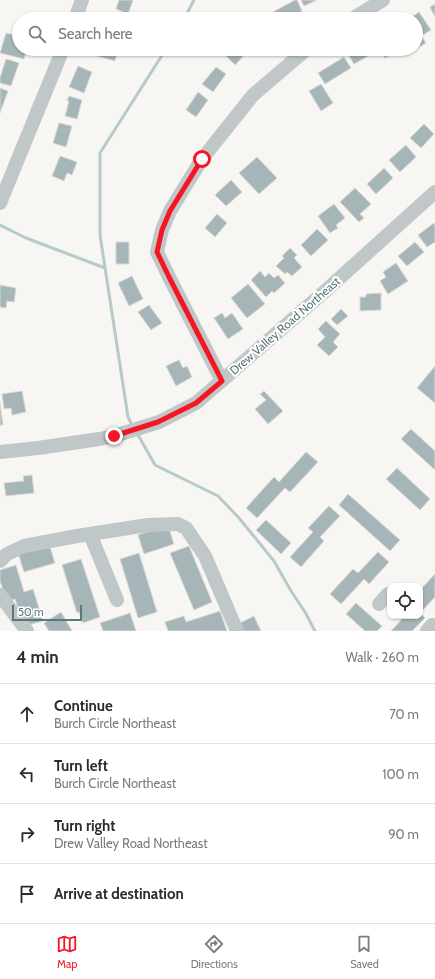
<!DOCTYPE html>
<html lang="en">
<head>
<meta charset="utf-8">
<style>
	:root { --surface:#fff; --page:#f2f2f3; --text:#2b2b33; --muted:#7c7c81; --line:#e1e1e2; --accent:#f51623 }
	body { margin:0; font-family:Cabin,sans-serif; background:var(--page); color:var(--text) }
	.controls { position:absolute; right:12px; bottom:12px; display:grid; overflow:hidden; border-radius:8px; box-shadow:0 1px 3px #0004 }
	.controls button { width:36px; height:36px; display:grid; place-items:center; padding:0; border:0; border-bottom:1px solid var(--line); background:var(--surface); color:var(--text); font:20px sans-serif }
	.scale { position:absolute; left:12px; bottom:10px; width:70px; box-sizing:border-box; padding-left:4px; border:2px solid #5b777c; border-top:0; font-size:11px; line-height:14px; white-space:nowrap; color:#5b777c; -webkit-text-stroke:3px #fff; paint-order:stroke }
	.stop { position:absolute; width:12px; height:12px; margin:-9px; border:3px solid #f51623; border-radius:50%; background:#fff }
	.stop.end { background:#f51623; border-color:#fff; box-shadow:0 1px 4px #0008 }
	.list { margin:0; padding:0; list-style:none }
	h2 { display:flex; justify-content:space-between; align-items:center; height:52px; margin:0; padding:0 16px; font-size:17px }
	h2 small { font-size:13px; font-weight:400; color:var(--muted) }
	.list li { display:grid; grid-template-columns:26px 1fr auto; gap:12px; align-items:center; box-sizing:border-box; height:60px; padding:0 16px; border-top:1px solid var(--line) }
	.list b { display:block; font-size:15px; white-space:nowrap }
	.list p { margin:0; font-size:13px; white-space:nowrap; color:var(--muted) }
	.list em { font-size:13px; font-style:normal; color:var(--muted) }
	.icon { flex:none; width:22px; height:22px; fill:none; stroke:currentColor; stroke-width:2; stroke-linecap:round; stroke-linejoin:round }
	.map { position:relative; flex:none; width:435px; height:631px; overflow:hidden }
	.search { position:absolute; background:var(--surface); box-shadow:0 1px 3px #0004; left:12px; right:12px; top:12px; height:44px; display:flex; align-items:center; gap:10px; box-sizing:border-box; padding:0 14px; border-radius:22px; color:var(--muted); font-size:15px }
	.sheet { height:292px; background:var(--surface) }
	nav { display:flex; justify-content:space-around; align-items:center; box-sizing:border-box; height:56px; border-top:1px solid var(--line); background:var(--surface); font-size:11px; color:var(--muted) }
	nav a { display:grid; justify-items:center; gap:2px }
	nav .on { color:var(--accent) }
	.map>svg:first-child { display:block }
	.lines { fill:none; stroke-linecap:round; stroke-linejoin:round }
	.stream { stroke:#b5cac9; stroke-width:3 }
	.building { fill:#a6b5b7; stroke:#d9d8d6 }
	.minor { stroke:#bfc7c8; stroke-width:14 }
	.route { stroke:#f51623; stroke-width:5 }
	.labels { text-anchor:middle; stroke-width:4; stroke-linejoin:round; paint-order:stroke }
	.street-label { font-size:12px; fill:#5b777c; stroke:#fff }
</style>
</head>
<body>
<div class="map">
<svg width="435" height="631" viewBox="0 0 435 631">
	<rect width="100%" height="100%" fill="#f7f6f3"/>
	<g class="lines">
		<!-- stream -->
		<path class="stream" d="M184,19l10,-19
			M0,225l26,13 79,30
			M133,427l-5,-10 -28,-182v-82l66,-104
			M137,433l18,32 63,31 21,22 35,43 17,30 14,21 10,19"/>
	</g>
	<!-- building -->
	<path class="building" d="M119,0h14l-5,14 -12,-5z
		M295,0h2l5,11 -15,8h-10l-4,-7z
		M301,0h16l-13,6z
		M435,4v13l-5,-10z
		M419,12l12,18 -10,6 5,7 -9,5 -1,-29h-7z
		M110,15l10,4h-12z
		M6,33l13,3v13h8l-3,10 -24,-6z
		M95,49h23l-3,12 -22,-6z
		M231,49h15l2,2 -13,14 -10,-10z
		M350,49h19l3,5 -18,10 -8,-13z
		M379,49h16l2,2 -12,7z
		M344,57l7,11 -26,16 -7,-11z
		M6,59l13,4 -8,23 -11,-3v-5z
		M78,66l14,6 -8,21 -15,-6z
		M216,67l10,7 -13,18 -11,-8z
		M321,84l12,19 -12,8 -12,-20z
		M0,88l8,3 -8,22z
		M198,92l10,8 -12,17 -10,-7z
		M69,96l13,4 -5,19 -12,-3 4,-15h-2z
		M59,123l13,3 -6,21 -13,-4z
		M424,124l10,10 -13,14 -11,-10z
		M406,145l10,12 -16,15 -11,-12z
		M60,156l17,6 -5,13 -5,-2 -3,8 -12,-5z
		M257,157l20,21 -18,16 -20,-21z
		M384,168l9,10 -17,16 -9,-10z
		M231,180l11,12 -16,14 -11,-11z
		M355,188l16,16 -11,10 4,4 -5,4 -19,-20z
		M334,204l11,14 -9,7 2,3 -8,5 -12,-17z
		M217,214l10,9 -12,14 -10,-9z
		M434,223l1,2v17l-8,5 -9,-12z
		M317,229l11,11 -17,16 -10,-11z
		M116,242h13v22h-13z
		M415,242l9,10 -17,14 -9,-10z
		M290,248l7,7 -3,3 8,9 -10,9 -5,-4 -2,2 -9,-8 8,-8 -2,-2z
		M396,263l12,18 -20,13 -8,-13 6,-4 -3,-5z
		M260,271l5,6 4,-4 5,5 4,-3 7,8 -11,10 -2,-2 -6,6 -15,-17z
		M132,276l11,23 -14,7 -11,-23z
		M248,284l17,20 -18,14 -16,-20z
		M0,285l16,3 -2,14 -7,-1 -1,7 -6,-1z
		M381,293v17l-21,1v-14h6v-3z
		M149,305l13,18 -11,7 -13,-18z
		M341,309l7,7 -11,9 -6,-6z
		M222,313l3,5 7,-5 11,16 -15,10 -14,-21z
		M326,321l14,13 -7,8 5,5 -9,9 -12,-11 8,-8 -7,-8z
		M179,360l4,8 4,-2 5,11 -16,9 -10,-20z
		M435,366v37l-18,-15z
		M22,391l4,21 -14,3 -1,-7 -7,1 -2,-15z
		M264,391l19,20 -15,13 -13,-15 11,-9 -6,-6z
		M0,403l3,22h-3z
		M411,429l24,22v19l-34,-31z
		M306,452l12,10 -28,30 -5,-4 -28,30 -11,-10 28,-31 5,5z
		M397,468l33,31 -10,11 -34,-31z
		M32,475l2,18 -28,3 -2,-13 20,-2 -1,-5z
		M348,494l52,46 -10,11 -51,-46z
		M329,506l11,10 -20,21 4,4 -23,26 -11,-10 23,-25 -5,-4z
		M266,520l25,23 -10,11 -25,-24z
		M168,525l6,19 -30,10 -6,-19z
		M49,544l6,19 -31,9 -6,-19z
		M189,546l23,56 -18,8 -24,-57z
		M378,552l11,10 -20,22 -5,-5 -23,25 -11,-10 23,-25 5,4z
		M139,553l18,59 -19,6 -18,-59z
		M81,559l19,58 -17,6 -4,-11 -2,1 -15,-48z
		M16,565l8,27 9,-3 10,32 -19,5 -9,-27 -8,3 -7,-21v-11z
		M435,574v23l-15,16 5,5 -13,13h-21l14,-15h15v-26z
		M356,603l26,23 -5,5h-12l-19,-17z
		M220,611l7,20h-59l-3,-9 19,-6 2,6z
		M61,612l11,19h-23l-5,-8z
		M130,613l6,18h-33l-3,-8z
		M254,616l7,15h-17l-4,-8z"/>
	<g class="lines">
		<!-- minor -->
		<path class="minor" d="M75,19l7,-19
			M352,19l31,-19
			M0,203l63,-154
			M222,381l-53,-104 -12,-25 5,-22 8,-19 32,-52 51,-64 54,-46
			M0,452l38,-4 61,-9 15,-3 45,-14 37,-19 127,-110 112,-101
			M90,534l27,66
			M0,561l7,-7 17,-8 53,-10 71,-11 30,-1 8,4 19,28 32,75
			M0,595l27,36
			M379,604l9,-10
			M427,631l5,-6"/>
	</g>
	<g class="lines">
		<!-- route -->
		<path class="route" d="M114,436l44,-14 38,-19 26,-22 -53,-104 -12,-25 5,-22 8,-19 32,-52"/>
	</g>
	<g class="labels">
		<!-- street labels -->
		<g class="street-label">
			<text transform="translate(285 326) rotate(-41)" y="4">Drew Valley Road Northeast</text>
		</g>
	</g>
</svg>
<div class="controls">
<button><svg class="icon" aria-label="locate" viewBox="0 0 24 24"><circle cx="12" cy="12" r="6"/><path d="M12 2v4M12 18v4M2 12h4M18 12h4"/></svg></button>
</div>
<div class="scale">50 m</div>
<div class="stop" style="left:202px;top:159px"></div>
<div class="stop end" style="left:114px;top:436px"></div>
<div class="search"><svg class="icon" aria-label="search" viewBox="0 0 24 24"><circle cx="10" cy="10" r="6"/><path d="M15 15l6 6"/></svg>Search here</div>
</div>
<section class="sheet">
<h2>4 min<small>Walk · 260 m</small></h2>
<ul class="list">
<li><svg class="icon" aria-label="ahead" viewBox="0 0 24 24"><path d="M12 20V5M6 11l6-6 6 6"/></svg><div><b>Continue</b><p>Burch Circle Northeast</p></div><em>70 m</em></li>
<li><svg class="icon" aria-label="left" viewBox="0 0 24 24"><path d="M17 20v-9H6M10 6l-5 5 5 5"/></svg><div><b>Turn left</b><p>Burch Circle Northeast</p></div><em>100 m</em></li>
<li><svg class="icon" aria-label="right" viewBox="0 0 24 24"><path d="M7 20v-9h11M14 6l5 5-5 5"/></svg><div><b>Turn right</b><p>Drew Valley Road Northeast</p></div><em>90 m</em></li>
<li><svg class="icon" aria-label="arrive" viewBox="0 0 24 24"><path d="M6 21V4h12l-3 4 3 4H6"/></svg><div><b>Arrive at destination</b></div></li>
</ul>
</section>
<nav>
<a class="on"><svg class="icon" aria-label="map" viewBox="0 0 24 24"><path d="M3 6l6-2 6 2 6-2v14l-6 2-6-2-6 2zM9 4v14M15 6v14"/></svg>Map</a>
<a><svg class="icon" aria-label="directions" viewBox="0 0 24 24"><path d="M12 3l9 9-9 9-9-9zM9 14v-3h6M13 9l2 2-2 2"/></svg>Directions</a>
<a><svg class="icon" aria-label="saved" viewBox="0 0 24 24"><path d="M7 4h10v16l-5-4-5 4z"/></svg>Saved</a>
</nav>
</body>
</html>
